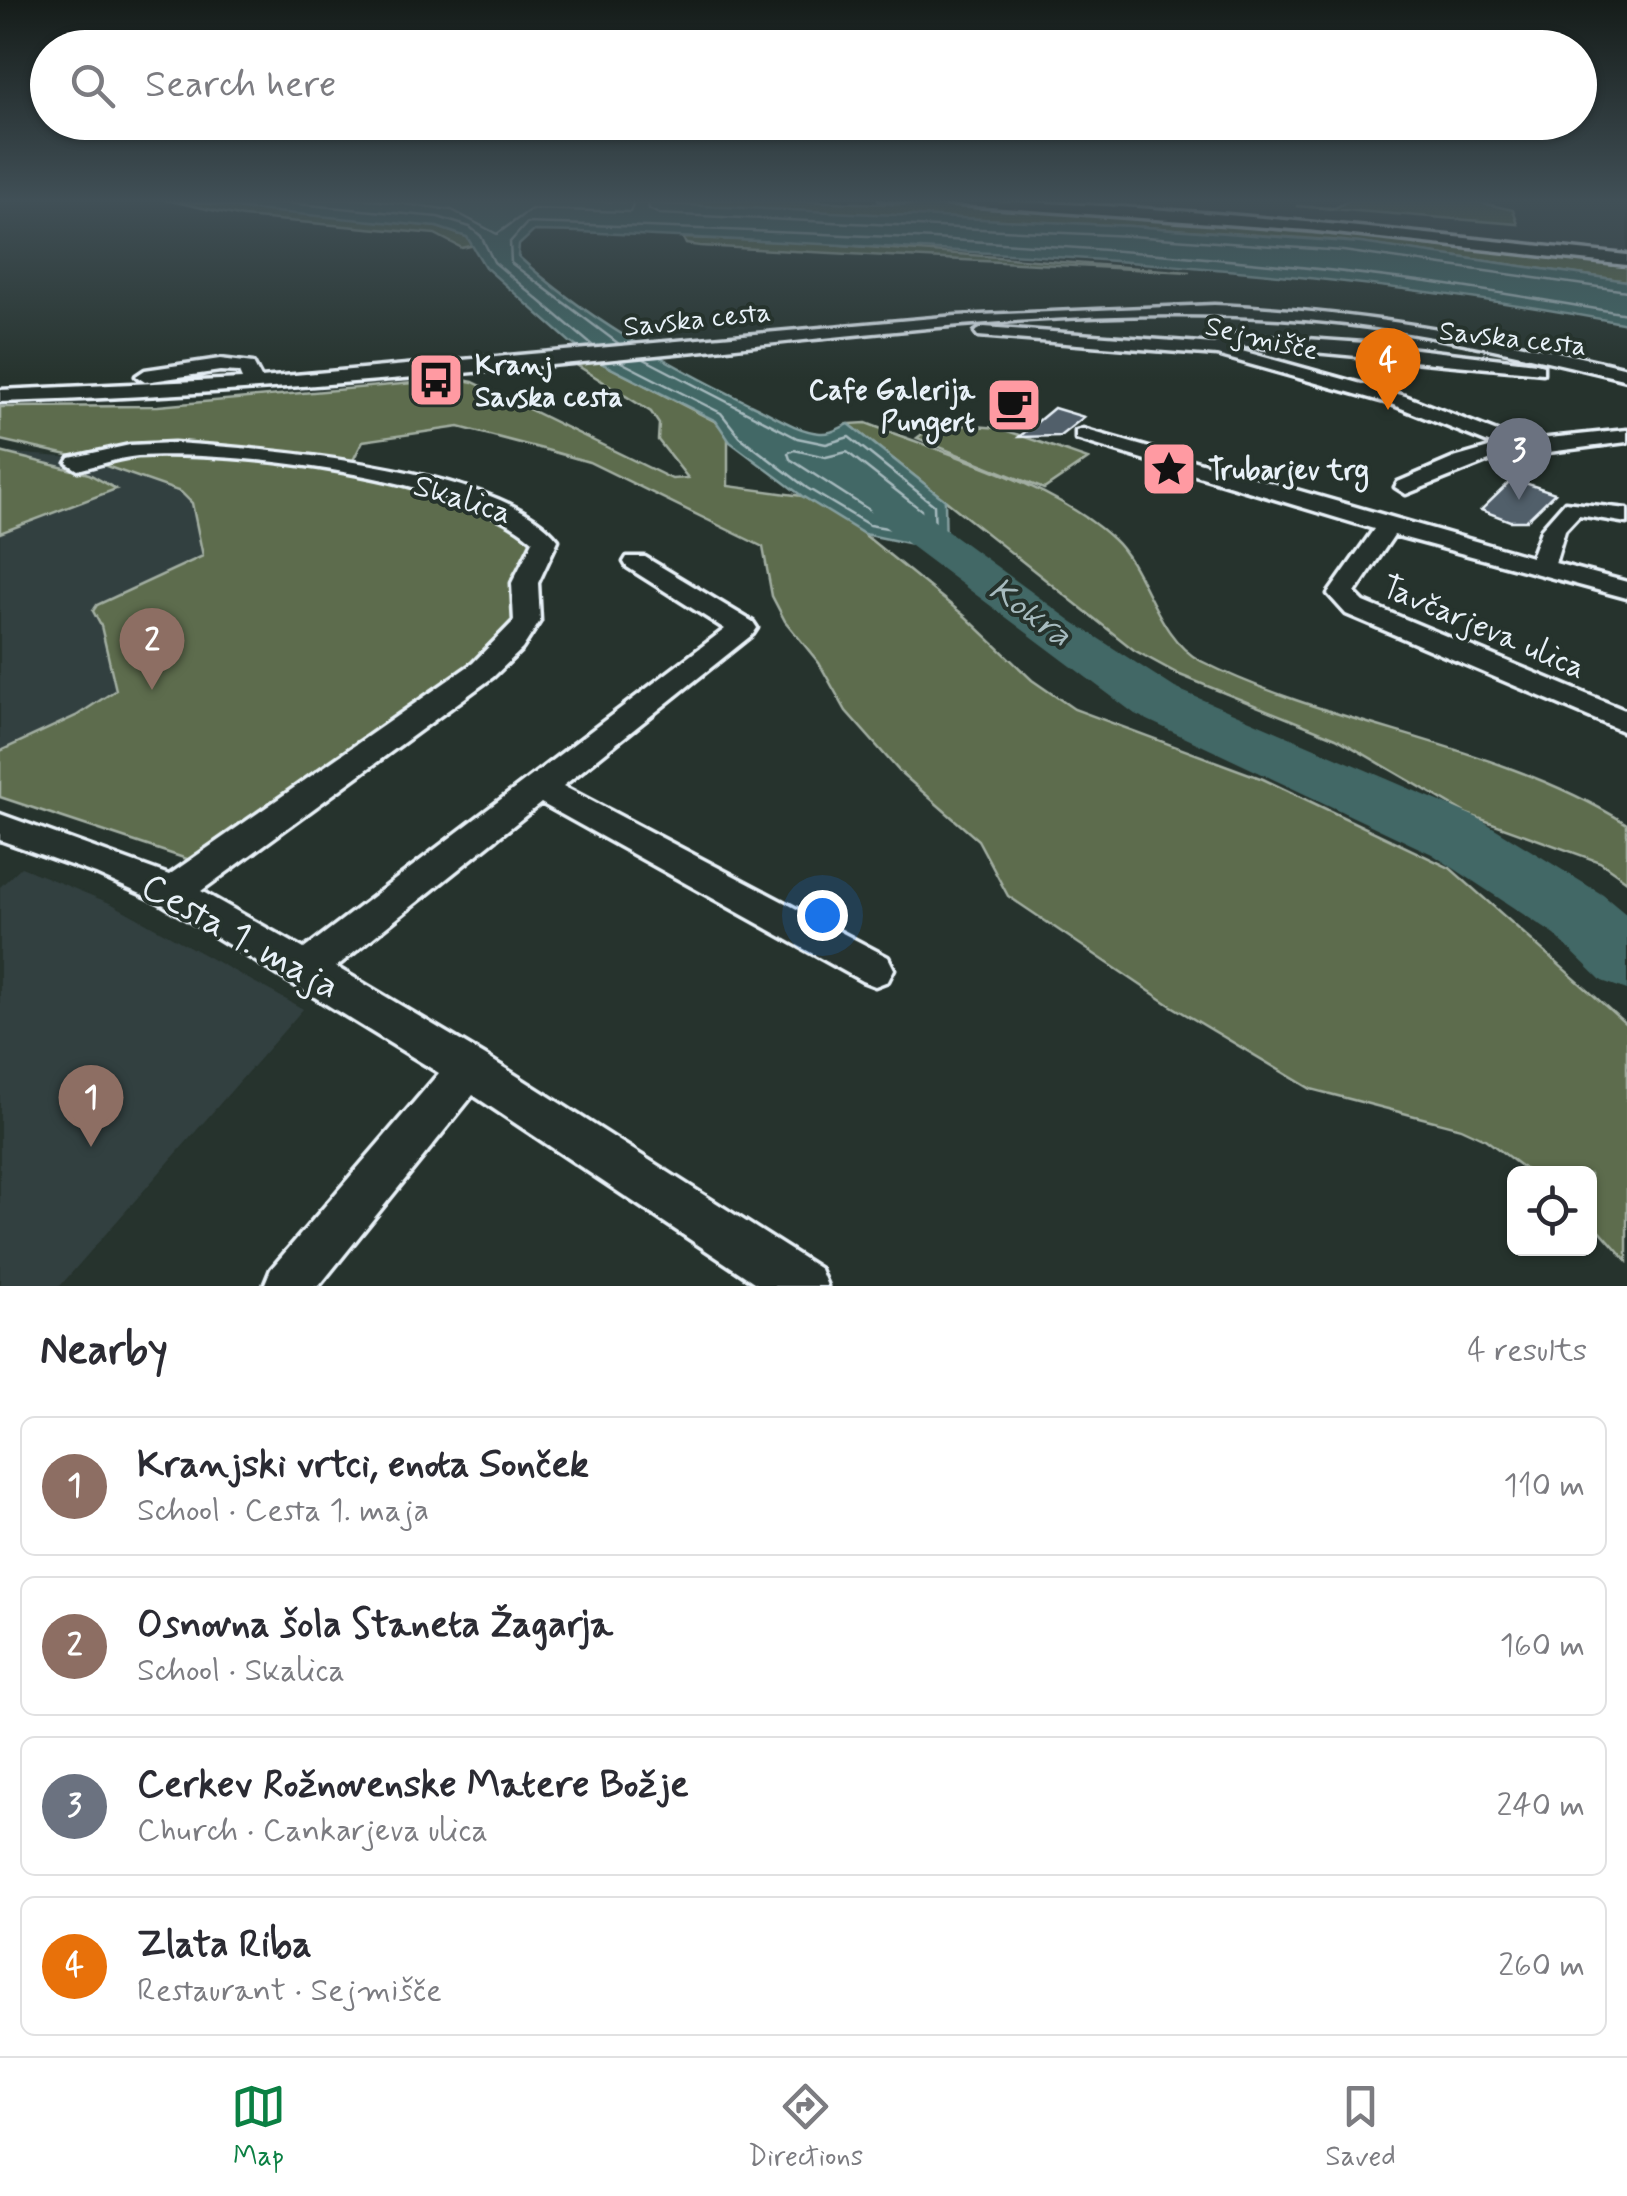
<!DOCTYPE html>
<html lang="en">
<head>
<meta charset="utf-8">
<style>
	:root { --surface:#fff; --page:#f2f2f3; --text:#2b2b33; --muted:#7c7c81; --line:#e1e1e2; --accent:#0b8043 }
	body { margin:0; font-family:Mynerve,sans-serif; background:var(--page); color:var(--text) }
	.controls { position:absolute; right:30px; bottom:30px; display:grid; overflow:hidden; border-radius:15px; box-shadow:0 2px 8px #0004 }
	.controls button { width:90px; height:90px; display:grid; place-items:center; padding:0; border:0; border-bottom:2px solid var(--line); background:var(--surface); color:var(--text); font:50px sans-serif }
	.you { position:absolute; left:822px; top:915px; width:35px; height:35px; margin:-25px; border:8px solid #fff; border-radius:50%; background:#1a73e8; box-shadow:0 0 0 15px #1a73e833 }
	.badge { display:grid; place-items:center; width:65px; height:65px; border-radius:50%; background:var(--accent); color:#fff; font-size:32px; font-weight:700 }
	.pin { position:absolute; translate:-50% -82px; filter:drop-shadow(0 2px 5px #0008) }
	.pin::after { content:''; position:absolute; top:52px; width:35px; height:30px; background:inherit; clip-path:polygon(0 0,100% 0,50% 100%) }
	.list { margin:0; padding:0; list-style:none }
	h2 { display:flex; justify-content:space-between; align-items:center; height:130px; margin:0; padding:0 40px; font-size:42px }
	h2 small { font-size:32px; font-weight:400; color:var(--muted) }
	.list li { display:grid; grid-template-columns:65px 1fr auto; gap:30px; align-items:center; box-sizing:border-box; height:140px; margin:0 20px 20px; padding:0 20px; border:2px solid var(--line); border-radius:15px }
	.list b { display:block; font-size:38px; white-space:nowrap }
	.list p { margin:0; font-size:32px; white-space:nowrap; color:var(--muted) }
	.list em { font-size:32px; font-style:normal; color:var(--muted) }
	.icon { flex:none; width:55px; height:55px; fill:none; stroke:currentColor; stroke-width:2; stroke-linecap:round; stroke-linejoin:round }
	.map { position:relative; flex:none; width:1627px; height:1286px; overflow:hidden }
	.search { position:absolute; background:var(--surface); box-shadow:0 2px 8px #0004; left:30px; right:30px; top:30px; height:110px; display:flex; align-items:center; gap:25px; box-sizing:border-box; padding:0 35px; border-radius:55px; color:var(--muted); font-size:38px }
	.sheet { height:770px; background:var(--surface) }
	nav { display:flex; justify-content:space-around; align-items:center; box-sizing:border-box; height:140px; border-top:2px solid var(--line); background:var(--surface); font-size:28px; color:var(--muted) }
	nav a { display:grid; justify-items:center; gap:5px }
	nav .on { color:var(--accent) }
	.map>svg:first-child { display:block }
	.built { fill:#334040 }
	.green { fill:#5d6c4d; stroke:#a2aea2; stroke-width:2.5 }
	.water { fill:#436866; stroke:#859fa0; stroke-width:2.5 }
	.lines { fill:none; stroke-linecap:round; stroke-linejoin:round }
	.shore { stroke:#a6babe; stroke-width:2.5 }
	.river { fill:#436866; fill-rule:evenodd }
	.building { fill:#515f6b; stroke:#e8f1f8; stroke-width:2.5 }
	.street-casing { stroke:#e8f1f8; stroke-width:7 }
	.street { fill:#26332d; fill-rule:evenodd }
	.labels { text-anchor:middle; stroke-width:8; stroke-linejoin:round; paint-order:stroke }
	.far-street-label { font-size:28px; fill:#e8f1f8; stroke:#26332d }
	.far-poi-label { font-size:28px; font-weight:bold; fill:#e8f1f8; stroke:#26332d; text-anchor:start }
	.street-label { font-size:32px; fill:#e8f1f8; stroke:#26332d }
	.water-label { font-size:35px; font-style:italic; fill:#a6babe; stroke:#26332d }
	.near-street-label { font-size:38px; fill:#e8f1f8; stroke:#26332d }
</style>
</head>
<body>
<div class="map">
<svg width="1627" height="1286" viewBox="0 0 1627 1286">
	<rect width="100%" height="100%" fill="#26332d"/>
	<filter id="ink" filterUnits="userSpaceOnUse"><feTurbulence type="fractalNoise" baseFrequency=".01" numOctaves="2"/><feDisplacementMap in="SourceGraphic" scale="20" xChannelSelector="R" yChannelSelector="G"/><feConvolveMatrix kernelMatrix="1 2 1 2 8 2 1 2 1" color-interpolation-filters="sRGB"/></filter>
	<g filter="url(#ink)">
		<!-- built -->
		<path class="built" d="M930,199h697v57l-263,-30z
			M0,452l86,7 51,-5 339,136 -476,200z
			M21,867l91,37 191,105 -243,277h-60v-399z"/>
		<!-- green -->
		<path class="green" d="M162,199l275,28 30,10 8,8 -13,3 -27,-14 -192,-17z
			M654,199c325,0 650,31 973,66v16l-283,-40 -212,-15 -477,-22z
			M1351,199h114l48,11 5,14 -222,-18 39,2z
			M683,238l119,4 388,30 -490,-26 -14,-2z
			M597,361l119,61 12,13v51l74,10 48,27 116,94 66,63 42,29 189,70 187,89 177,157v236l-37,-42v-45l-60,-1 -45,-34 -24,-11 -150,-39 -141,-84 -162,-109 -30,-56 -78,-68 -54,-61 -27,-48 -34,-42 -13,-25 -9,-49 -174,-85 -46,-13 -84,-22 -96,14 -14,27 168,52 19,26c-36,40 -25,29 -18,76l-14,19 -311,220 -193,-64v-46l76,-35 40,-26 -15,-64 -8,-15 4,-6 106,-49 -11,-53 -11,-11 -95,-33 -86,-19v-33l158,-1 300,-27 15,3 199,97 16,-1 -30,-38 1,-16 -8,-12 -76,-48z
			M866,423c76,30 186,59 247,116 33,30 43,99 88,122 136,68 297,82 426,163v57l-27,-19 -133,-48 -131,-76 -156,-63 -46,-25 -285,-226z
			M937,423l62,5 89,31 -44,30 -127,-51z
			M0,452l89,22 27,15 -116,44z"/>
		<!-- water -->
		<path class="water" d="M191,199h364l577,27 229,17 266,38v43c-344,-66 -698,-73 -1047,-92l-46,-1 -15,14 -1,11c67,62 150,108 232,148 22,10 46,27 70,29 11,1 19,-5 29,-9l96,76 1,51 -82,-17 -62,-38 -72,-54 -14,-21 -119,-60 -27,-19 -85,-75 -18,-30 -30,-10 -195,-18z"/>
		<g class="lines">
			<!-- shore -->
			<path class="shore" d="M244,199l194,18 32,10 11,9 13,26 99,84
				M366,199l86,11 45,24 34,-25 99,3 5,-13
				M647,199l2,10 10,5 472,22 212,15 284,40
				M619,344l-108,-81 -1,-21 17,-19c292,10 586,19 876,56 75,9 149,23 224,35
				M619,361l102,52 19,24 67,51 62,37 66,11 -1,-31 -85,-68 -23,7 -29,-6 -153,-79
				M794,450l32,7 21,-5 74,58 1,10 -48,-7 -84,-54 -2,-6z"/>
			<!-- river -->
			<path class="river" d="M891,497l16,4 166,121 102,66 303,130 125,77 24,20v75l-25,-9 -47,-46 -123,-81 -297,-140 -260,-195 -6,-9 6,-9z"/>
		</g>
		<!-- building -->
		<path class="building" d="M1054,408l30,9 -24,19 -41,1z
			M1513,479l42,14 -29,28h-16l-29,-11z"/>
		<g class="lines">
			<!-- street casing -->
			<g class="street-casing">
				<path id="street" d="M880,199c249,0 499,30 747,56v10l-319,-35z
					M1214,305c141,6 276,30 413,63v12c-114,-28 -230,-55 -348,-62 -194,-12 -389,14 -583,33 -232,23 -463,44 -696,51v-12l242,-11 -3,-7 -19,-1 -75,11 -9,-6 9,-6 75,-11 33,4 8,15 695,-62z
					M984,327l230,17 18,-10 132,9 172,20 7,2v8l-307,-28 -5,3 174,48 115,45 107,-11v12l-133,17 -88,35 -11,-7 3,-5 56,-24 42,-12 -105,-42 -174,-49 -239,-19 -3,-4z
					M1083,429l448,128 11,-29 23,-26 62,7v14l-48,-8 -14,15 -10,33 72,19v16l-233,-63 -39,58 9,9 263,109v22l-281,-119 -18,-20 46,-65 -298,-90v-8z
					M174,443c90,6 328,24 384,97l-20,43 2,38 -18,28 -29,28 -292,214 103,58 421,-320 -98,-62 -3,-5 3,-5h18l108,65 4,6 -4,6 -190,152 325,171 6,12 -6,12 -13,5 -13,-5 -321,-178 -205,164 148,88 336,214 7,17h-67l-287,-191 -154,191h-55l7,-17 168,-196 -280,-171 -63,-28 -96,-34v-26l169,61 304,-212 41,-42 -2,-38 21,-42c-69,-64 -300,-91 -395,-85 -20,2 -40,9 -60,14l-11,-7 3,-5 60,-13z"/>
			</g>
			<!-- street -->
			<use href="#street" class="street"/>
		</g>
	</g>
	<!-- sky -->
	<linearGradient id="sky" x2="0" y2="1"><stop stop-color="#151c19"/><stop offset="0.53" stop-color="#415057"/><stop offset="1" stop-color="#415057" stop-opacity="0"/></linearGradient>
	<rect width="1627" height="379" fill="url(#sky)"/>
	<!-- icons -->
	<defs>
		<g id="bus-square" transform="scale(2.875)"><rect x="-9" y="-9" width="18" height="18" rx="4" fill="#ff9aa2" stroke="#26332d"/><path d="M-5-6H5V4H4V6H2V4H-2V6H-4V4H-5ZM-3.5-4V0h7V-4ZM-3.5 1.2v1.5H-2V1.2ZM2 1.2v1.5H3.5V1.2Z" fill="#111"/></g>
		<g id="cafe-square" transform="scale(2.875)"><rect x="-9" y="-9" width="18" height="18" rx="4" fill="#ff9aa2" stroke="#26332d"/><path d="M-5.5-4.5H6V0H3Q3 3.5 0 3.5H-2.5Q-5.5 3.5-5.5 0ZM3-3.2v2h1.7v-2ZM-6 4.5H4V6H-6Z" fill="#111"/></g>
		<g id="sight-square" transform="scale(2.875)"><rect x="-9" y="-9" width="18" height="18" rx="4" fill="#ff9aa2" stroke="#26332d"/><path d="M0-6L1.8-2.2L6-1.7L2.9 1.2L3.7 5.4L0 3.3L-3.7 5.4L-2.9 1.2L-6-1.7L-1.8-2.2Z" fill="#111"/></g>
	</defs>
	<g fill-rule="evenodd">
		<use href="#bus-square" x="436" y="380"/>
		<use href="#cafe-square" x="1014" y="405"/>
		<use href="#sight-square" x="1169" y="469"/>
	</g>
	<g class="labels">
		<!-- far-street labels -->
		<g class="far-street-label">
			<text transform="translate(697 318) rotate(-6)" y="10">Savska cesta</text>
			<text transform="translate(1262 337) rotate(13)" y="10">Sejmišče</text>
			<text transform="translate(1513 337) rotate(6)" y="10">Savska cesta</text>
		</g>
		<!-- far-poi labels -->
		<g class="far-poi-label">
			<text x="475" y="374">Kranj<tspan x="475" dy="32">Savska cesta</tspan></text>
			<text x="975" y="399" text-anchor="end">Cafe Galerija<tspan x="975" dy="32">Pungert</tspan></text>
			<text x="1208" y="479">Trubarjev trg</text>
		</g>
		<!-- street labels -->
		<g class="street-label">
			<text transform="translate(463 498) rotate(17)" y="11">Skalica</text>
			<text transform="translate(1484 626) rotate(23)" y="11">Tavčarjeva ulica</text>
		</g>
		<!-- water labels -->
		<g class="water-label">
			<text transform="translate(1031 611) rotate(36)" y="12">Kokra</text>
		</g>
		<!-- near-street labels -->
		<g class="near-street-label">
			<text transform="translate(241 935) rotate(29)" y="13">Cesta 1. maja</text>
		</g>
	</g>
</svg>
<div class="controls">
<button><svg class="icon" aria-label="locate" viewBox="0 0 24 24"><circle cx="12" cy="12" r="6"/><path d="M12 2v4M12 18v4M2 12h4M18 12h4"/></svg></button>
</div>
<div class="you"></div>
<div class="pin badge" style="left:91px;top:1147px;background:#8d6e63">1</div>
<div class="pin badge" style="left:152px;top:690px;background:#8d6e63">2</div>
<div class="pin badge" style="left:1519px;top:500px;background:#6b7280">3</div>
<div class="pin badge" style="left:1388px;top:410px;background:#e8710a">4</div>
<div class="search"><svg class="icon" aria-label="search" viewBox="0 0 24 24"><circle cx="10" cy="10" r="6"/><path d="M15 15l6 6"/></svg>Search here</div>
</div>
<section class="sheet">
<h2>Nearby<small>4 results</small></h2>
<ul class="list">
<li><span class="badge" style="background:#8d6e63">1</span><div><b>Kranjski vrtci, enota Sonček</b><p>School · Cesta 1. maja</p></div><em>110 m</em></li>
<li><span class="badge" style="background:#8d6e63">2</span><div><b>Osnovna šola Staneta Žagarja</b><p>School · Skalica</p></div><em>160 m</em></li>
<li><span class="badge" style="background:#6b7280">3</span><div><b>Cerkev Rožnovenske Matere Božje</b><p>Church · Cankarjeva ulica</p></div><em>240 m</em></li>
<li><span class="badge" style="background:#e8710a">4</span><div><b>Zlata Riba</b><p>Restaurant · Sejmišče</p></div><em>260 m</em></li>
</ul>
</section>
<nav>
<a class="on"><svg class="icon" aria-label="map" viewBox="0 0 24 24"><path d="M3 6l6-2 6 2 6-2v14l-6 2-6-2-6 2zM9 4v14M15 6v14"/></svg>Map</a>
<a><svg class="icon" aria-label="directions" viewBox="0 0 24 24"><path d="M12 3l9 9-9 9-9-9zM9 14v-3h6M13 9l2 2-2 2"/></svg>Directions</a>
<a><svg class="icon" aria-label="saved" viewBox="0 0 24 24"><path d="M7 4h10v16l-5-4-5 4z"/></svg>Saved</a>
</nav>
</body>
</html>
